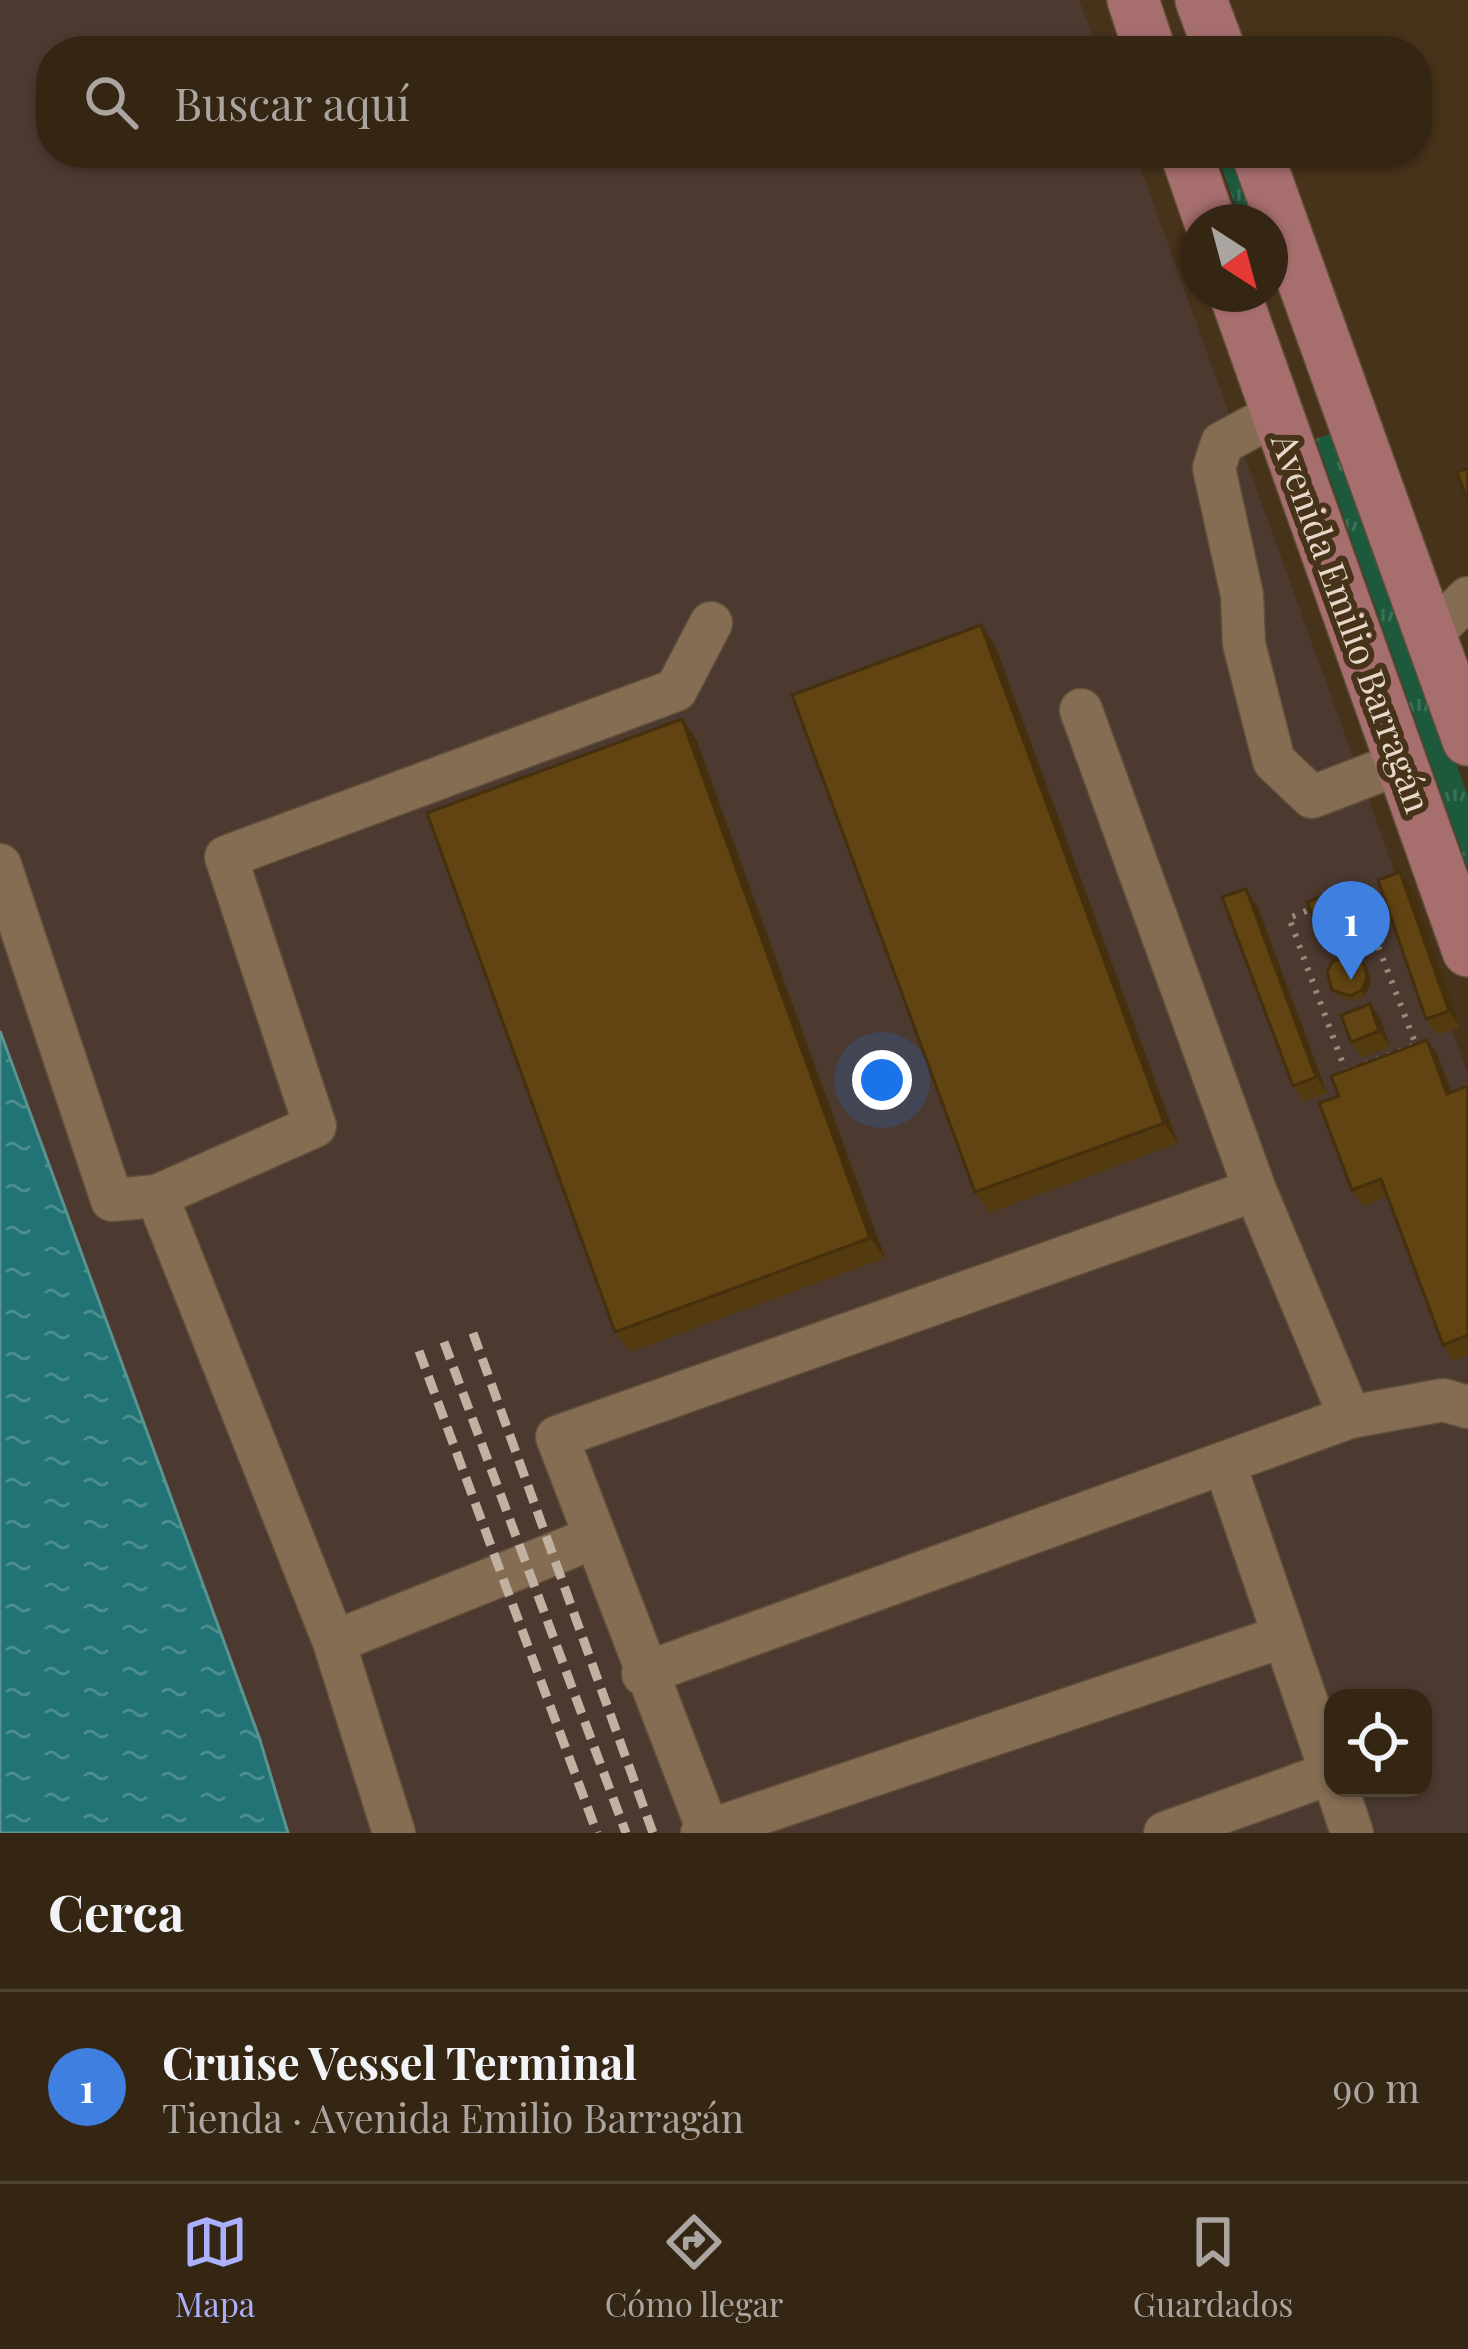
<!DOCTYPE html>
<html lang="es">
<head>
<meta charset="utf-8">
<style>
	:root { --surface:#352614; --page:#3d2e1d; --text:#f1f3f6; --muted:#aaa5a0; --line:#4f4334; --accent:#aab0fb }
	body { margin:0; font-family:"Playfair Display",serif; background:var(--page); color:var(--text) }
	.controls { position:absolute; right:36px; bottom:36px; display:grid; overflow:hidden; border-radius:24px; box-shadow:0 3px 9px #0004 }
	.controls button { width:108px; height:108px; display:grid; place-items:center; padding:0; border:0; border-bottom:3px solid var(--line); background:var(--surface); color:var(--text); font:60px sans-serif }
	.compass { position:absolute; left:1180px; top:204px; width:108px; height:108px; border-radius:50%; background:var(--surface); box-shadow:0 3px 9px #0004; rotate:144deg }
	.you { position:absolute; left:882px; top:1080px; width:42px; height:42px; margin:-30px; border:9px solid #fff; border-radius:50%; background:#1a73e8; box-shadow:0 0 0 18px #1a73e833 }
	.badge { display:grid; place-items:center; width:78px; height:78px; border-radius:50%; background:var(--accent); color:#fff; font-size:39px; font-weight:700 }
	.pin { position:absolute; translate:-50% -99px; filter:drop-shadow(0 3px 6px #0008) }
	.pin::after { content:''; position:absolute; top:63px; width:42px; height:36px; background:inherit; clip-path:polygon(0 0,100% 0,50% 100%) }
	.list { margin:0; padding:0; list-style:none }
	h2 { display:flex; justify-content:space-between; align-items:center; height:156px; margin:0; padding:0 48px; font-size:51px }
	h2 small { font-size:39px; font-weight:400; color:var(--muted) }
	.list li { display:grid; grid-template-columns:78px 1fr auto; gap:36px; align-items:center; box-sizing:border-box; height:192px; padding:0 48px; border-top:3px solid var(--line) }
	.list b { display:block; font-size:45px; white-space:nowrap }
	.list p { margin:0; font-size:39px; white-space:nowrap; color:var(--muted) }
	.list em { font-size:39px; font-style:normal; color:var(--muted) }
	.icon { flex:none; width:66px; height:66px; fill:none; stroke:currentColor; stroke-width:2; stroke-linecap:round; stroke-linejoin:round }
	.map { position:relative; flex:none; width:1468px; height:1833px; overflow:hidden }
	.search { position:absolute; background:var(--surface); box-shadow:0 3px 9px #0004; left:36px; right:36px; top:36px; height:132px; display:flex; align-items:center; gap:30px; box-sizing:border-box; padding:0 42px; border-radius:48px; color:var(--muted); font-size:45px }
	.sheet { height:348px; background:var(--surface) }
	nav { display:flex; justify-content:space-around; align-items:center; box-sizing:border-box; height:168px; border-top:3px solid var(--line); background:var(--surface); font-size:33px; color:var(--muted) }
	nav a { display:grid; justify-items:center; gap:6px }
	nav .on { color:var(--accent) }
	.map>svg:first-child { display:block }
	.industrial { fill:#4c3a30; fill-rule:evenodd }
	.park { fill:url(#park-tufts) }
	.water { fill:url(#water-ripples); stroke:#5c928f; stroke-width:3 }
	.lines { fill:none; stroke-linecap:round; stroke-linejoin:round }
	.minor-casing { stroke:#614f3a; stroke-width:45 }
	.major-casing { stroke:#614f3a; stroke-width:54 }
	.path { stroke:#9b8a78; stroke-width:6; stroke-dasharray:3 9; stroke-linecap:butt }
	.minor { stroke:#856d54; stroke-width:42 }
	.major { stroke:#a76e6e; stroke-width:51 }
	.rail { stroke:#c0b1a1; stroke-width:9; stroke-dasharray:18 9; stroke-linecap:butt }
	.wall { fill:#543a0f }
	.shaded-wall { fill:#45300d }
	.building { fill:#624412; stroke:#45300d; stroke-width:3 }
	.labels { text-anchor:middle; stroke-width:12; stroke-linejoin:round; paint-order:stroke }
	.street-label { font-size:36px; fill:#e6d9cb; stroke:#47321a }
</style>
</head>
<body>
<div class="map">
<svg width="1468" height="1833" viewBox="0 0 1468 1833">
	<defs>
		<pattern id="park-tufts" width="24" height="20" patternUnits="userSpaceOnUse" patternTransform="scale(3)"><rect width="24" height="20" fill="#1d593d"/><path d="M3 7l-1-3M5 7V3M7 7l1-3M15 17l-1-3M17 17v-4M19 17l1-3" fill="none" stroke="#3e7058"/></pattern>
		<pattern id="water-ripples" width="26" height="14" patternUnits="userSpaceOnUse" patternTransform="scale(3)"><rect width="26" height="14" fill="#217375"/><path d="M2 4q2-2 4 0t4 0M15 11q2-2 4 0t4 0" fill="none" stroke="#4c8d8d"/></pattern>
	</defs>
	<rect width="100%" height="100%" fill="#47321a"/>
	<!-- industrial -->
	<path class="industrial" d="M0,0h1079l19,51h-1047v102h1084l333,922v758h-1180l-28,-93 -260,-709zM1333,1698h90v90h-90z"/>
	<!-- park -->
	<path class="park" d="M1217,153h27l24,69h-27z
		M1337,431l131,366v72l-152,-430z"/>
	<!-- water -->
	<path class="water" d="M0,1031l260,709 28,93h-288z"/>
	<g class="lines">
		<!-- minor casing -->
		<g class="minor-casing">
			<path id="minor" d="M1276,414l-54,29 -8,25 28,127 2,49 30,117 38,36 89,-34
				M1430,635l38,-37
				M1081,710l174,480
				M0,865l112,335 45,-4 177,446 60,191
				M157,1196l158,-70 -89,-269 450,-167 35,-67
				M1225,1465l108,313
				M334,1642l259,-104
				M643,1674l707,-257 93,-17 25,7
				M1337,1788l15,45
				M702,1833l582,-197
				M709,1833l-152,-396 698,-247 95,227
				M1165,1833l166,-60"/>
		</g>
		<!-- major casing -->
		<g class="major-casing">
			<path id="major" d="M1133,0l17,51
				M1201,0l19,51
				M1186,153l24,69
				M1257,153l211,587
				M1235,294l233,657"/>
		</g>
		<!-- path -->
		<path class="path" d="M1357,891l59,154 -70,27 -57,-154z"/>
		<!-- minor -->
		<use href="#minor" class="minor"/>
		<!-- major -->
		<use href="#major" class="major"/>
		<!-- rail -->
		<path class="rail" d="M473,1333l180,500
			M444,1342l182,491
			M419,1351l178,482"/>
	</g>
	<!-- wall -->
	<path class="wall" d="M981,625l14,20 183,498 -189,70 -14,-21z
		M696,739l189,519 -255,94 -15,-20z
		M1400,872l12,16 48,139 -23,8 -11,-16z
		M1332,892l11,16 11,26 -25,10 -11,-16z
		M1257,905l70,188 -23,8 -11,-15z
		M1368,970l3,13 -6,12 -12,6 -17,-6 -4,-5z
		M1370,1004l11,16 9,27 -28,11 -11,-16z
		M1438,1056l14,36 16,-6v269l-14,6 -11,-16 -55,-149 -25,10 -11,-16z"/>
	<!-- shaded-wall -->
	<path class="shaded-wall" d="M981,625l14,20 183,498 -14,-20z
		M682,719l14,20 189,519 -15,-20z
		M1400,872l12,16 48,139 -11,-16z
		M1246,889l11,16 70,188 -11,-16z
		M1332,892l11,16 11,26 -11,-16z
		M1364,964l4,6 3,13 -6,12 -3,-5z
		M1370,1004l11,16 9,27 -11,-16z
		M1427,1040l11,16 20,54 -11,-16z"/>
	<!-- building -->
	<path class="building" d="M1468,468v34l-11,-30z
		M981,625l183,498 -189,69 -183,-497z
		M682,719l188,519 -255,94 -188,-519z
		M1400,872l49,139 -23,8 -48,-139z
		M1246,889l70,188 -23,9 -71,-189z
		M1332,892l11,26 -25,10 -11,-26z
		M1353,956l11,8 3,13 -5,13 -12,6 -18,-6 -5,-18 6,-11z
		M1370,1004l9,27 -28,11 -10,-27z
		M1427,1040l20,54 21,-8v249l-25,10 -62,-166 -29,11 -33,-87 20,-7 -8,-20z"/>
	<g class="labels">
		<!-- street labels -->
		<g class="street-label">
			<text transform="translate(1351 623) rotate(70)" y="13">Avenida Emilio Barragán</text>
		</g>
	</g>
</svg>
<div class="controls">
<button><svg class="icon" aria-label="locate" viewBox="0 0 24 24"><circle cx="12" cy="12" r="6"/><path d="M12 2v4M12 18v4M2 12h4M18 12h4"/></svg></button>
</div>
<svg class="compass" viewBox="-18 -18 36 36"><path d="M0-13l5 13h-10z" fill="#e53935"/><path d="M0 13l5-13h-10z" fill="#aaa5a0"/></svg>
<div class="you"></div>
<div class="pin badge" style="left:1351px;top:980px;background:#3f7fe0">1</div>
<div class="search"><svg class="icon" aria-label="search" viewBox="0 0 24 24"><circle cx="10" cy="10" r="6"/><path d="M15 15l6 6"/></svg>Buscar aquí</div>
</div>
<section class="sheet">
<h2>Cerca<small></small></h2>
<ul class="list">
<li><span class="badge" style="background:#3f7fe0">1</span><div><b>Cruise Vessel Terminal</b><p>Tienda · Avenida Emilio Barragán</p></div><em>90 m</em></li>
</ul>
</section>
<nav>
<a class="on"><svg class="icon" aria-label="map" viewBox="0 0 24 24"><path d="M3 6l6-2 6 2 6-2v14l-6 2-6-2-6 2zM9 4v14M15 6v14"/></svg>Mapa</a>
<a><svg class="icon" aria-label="directions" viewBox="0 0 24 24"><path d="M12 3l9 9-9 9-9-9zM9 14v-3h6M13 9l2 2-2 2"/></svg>Cómo llegar</a>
<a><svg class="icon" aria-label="saved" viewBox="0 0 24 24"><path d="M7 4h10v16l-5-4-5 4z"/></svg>Guardados</a>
</nav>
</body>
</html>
